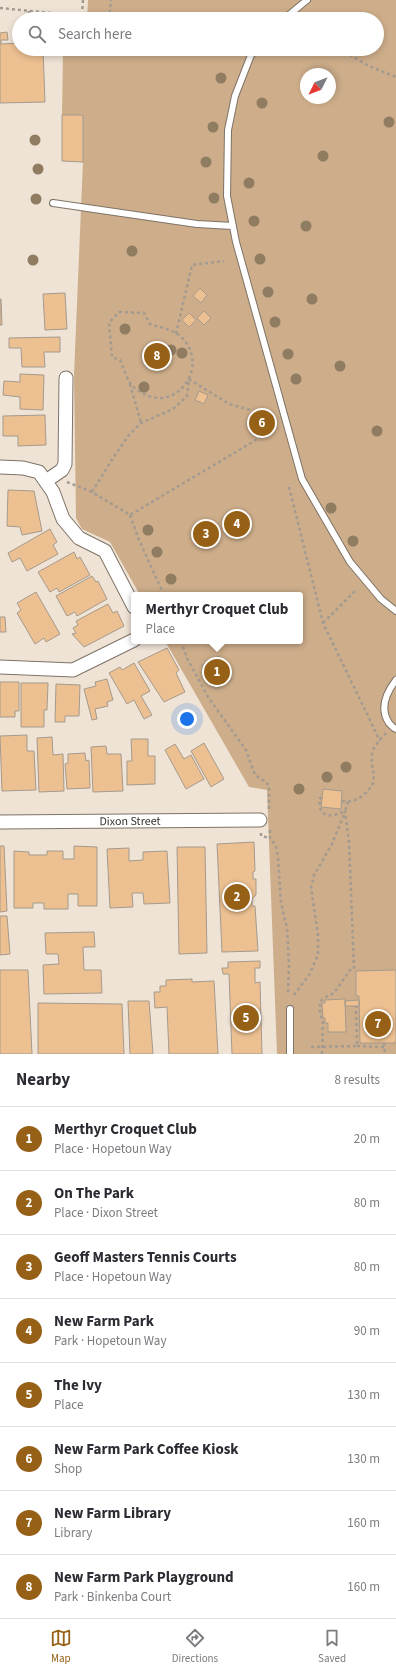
<!DOCTYPE html>
<html lang="en">
<head>
<meta charset="utf-8">
<style>
	:root { --surface:#fff; --page:#f7f7f7; --text:#2b2b33; --muted:#7c7c81; --line:#e1e1e2; --accent:#966117 }
	body { margin:0; font-family:"Source Sans 3",sans-serif; background:var(--page); color:var(--text) }
	.compass { position:absolute; left:300px; top:68px; width:36px; height:36px; border-radius:50%; background:var(--surface); box-shadow:0 2px 6px #0003; rotate:228deg }
	.you { position:absolute; left:187px; top:719px; width:14px; height:14px; margin:-10px; border:3px solid #fff; border-radius:50%; background:#1a73e8; box-shadow:0 0 0 6px #1a73e833 }
	.badge { display:grid; place-items:center; width:26px; height:26px; border-radius:50%; background:var(--accent); color:#fff; font-size:13px; font-weight:700 }
	.pin { position:absolute; translate:-50% -50%; border:2px solid #fff; box-shadow:0 1px 4px #0006 }
	.popup { position:absolute; left:131px; top:592px; width:172px; height:52px; box-sizing:border-box; display:grid; place-content:center; border-radius:4px; background:var(--surface); filter:drop-shadow(0 1px 3px #0005); font-size:13px; white-space:nowrap; color:var(--muted) }
	.popup b { font-size:15px; color:var(--text) }
	.popup::after { content:''; position:absolute; left:50%; top:100%; margin-left:-8px; border:8px solid transparent; border-top-color:var(--surface) }
	.list { margin:0; padding:0; list-style:none }
	h2 { display:flex; justify-content:space-between; align-items:center; height:52px; margin:0; padding:0 16px; font-size:17px }
	h2 small { font-size:13px; font-weight:400; color:var(--muted) }
	.list li { display:grid; grid-template-columns:26px 1fr auto; gap:12px; align-items:center; box-sizing:border-box; height:64px; padding:0 16px; border-top:1px solid var(--line) }
	.list b { display:block; font-size:15px; white-space:nowrap }
	.list p { margin:0; font-size:13px; white-space:nowrap; color:var(--muted) }
	.list em { font-size:13px; font-style:normal; color:var(--muted) }
	.icon { flex:none; width:22px; height:22px; fill:none; stroke:currentColor; stroke-width:2; stroke-linecap:round; stroke-linejoin:round }
	.map { position:relative; flex:none; width:396px; height:1054px; overflow:hidden }
	.search { position:absolute; background:var(--surface); box-shadow:0 2px 6px #0003; left:12px; right:12px; top:12px; height:44px; display:flex; align-items:center; gap:10px; box-sizing:border-box; padding:0 14px; border-radius:22px; color:var(--muted); font-size:15px }
	.sheet { height:564px; background:var(--surface) }
	nav { display:flex; justify-content:space-around; align-items:center; box-sizing:border-box; height:56px; border-top:1px solid var(--line); background:var(--surface); font-size:11px; color:var(--muted) }
	nav a { display:grid; justify-items:center; gap:2px }
	nav .on { color:var(--accent) }
	.map>svg:first-child { display:block }
	.green { fill:#cdad8a; fill-rule:evenodd }
	.building { fill:#ecc091; stroke:#a69a8d }
	.lines { fill:none; stroke-linecap:round; stroke-linejoin:round }
	.lane-casing { stroke:#7e7367; stroke-width:8 }
	.street-casing { stroke:#7e7367; stroke-width:15 }
	.path { stroke:#a39a90; stroke-width:2.5; stroke-dasharray:3 3; stroke-linecap:butt }
	.lane { stroke:#fff; stroke-width:6 }
	.street { stroke:#fff; stroke-width:13 }
	.tree { fill:#907c60 }
	.labels { text-anchor:middle; stroke-width:4; stroke-linejoin:round; paint-order:stroke }
	.street-label { font-size:12px; fill:#35302b; stroke:#fdf0e2 }
</style>
</head>
<body>
<div class="map">
<svg width="396" height="1054" viewBox="0 0 396 1054">
	<rect width="100%" height="100%" fill="#efe3d5"/>
	<!-- green -->
	<path class="green" d="M88,0h308v1054h-119l-10,-264 -18,-3 -84,-146h135v-46h-160l-30,-53 -28,-13 -6,-11 -2,-143 9,-214v-46h-21l1,-66h314v-30h-290zM306,74h24v24h-24z"/>
	<!-- building -->
	<path class="building" d="M7,32l1,8h-7v4l18,-1v6h24l2,53 -45,1v-70z
		M62,115h21v47l-21,-1z
		M200,288l7,7 -6,8 -8,-7z
		M65,293l2,36 -22,1 -2,-36z
		M0,299h1l1,26h-2z
		M204,311l7,7 -7,7 -7,-7z
		M189,313l7,7 -7,7 -7,-7z
		M60,337v15h-16l1,15h-23l-1,-19h-12v-10z
		M20,374l24,1 -1,35 -23,-1v-12l-17,-2 1,-14 16,1z
		M199,391l9,4 -4,9 -9,-4z
		M45,415l1,30 -28,1v-10h-15v-20z
		M265,417l2,10 -8,1 -2,-9z
		M8,490l26,1 8,40 -20,4 -2,-8 -13,-1z
		M212,523l6,12 -18,10 -6,-12z
		M50,529l7,13 -4,3 5,9 -31,17 -7,-13 -8,4 -4,-9z
		M74,552l3,7 3,-2 10,18 -31,17 -2,-4 -7,4 -12,-20z
		M92,576l4,6 2,-1 9,18 -30,17 -2,-4 -8,4 -11,-20z
		M36,592l24,42 -14,8 -2,-4 -9,6 -18,-31 4,-3 -4,-7z
		M108,604l5,9 4,-2 7,15 -40,21 -12,-13 4,-1 -3,-5 5,-3 -2,-4z
		M0,617h5l1,15h-6z
		M167,648l12,22 -3,3 9,19 -21,10 -26,-40z
		M219,656l13,24 -17,9 -13,-24z
		M134,663l16,28 -9,5 11,19 -8,4 -10,-19 -7,4 -18,-31 11,-6 2,3z
		M107,679l6,21 -6,2 1,4 -13,3 2,10 -5,1 -8,-31 12,-3 -1,-4z
		M0,682h19v29h-4v6h-15z
		M21,683h27l-1,27h-3v17h-23z
		M56,684l24,1 -1,31h-14v6h-10z
		M27,735v16h7l2,39 -34,1 -2,-55z
		M52,737l1,18 10,-1 1,37 -25,1 -2,-54z
		M131,739h17v17h7v28l-28,1v-24h5z
		M204,743l20,36 -13,8 -20,-36z
		M175,744l9,15 7,-4 13,24 -18,10 -21,-39z
		M106,746l1,8h14l2,37 -30,1 -2,-45z
		M85,753l1,8 3,-1 1,28 -23,1 -2,-25 3,-1v-9z
		M323,789l19,2 -1,18 -20,-2z
		M254,842l1,29 -2,1v7h3v16l-4,4v7h3l3,45 -36,1 -5,-108z
		M0,846h4l3,65 -7,1z
		M74,846l23,1v59h-19v-12h-10v15h-24v-6h-11v5h-19v-57l15,1v3h18v-4h16v8h11z
		M177,847h28l2,106 -28,1z
		M129,848v13l14,-1v-8l24,-1 3,52 -26,1 -1,-11h-11l1,14 -23,1 -3,-59z
		M0,916h7l3,38 -10,1z
		M94,932l1,15h-12l1,23h17l1,23 -58,1 -1,-29 16,-1 -1,-10h-12l-1,-21z
		M260,961v7h-5v15l5,-1 2,72h-30l-3,-80h-6l-1,-6h6v-6z
		M0,970h28l4,84h-32z
		M396,970v73h-36l-1,-47h-3v-25z
		M192,979v3l22,-1 4,73h-49l-2,-47 -12,1 -1,-16h6v-6h6v-6z
		M345,999l1,33h-18v-9h-3v-5h-2l-1,-15h3v-3z
		M359,1000v6h-14v-5z
		M128,1001h21l4,53h-23z
		M38,1003l84,1 2,50h-86z"/>
	<g class="lines">
		<!-- lane casing -->
		<g class="lane-casing">
			<path id="lane" d="M284,19l23,-19
				M257,49l-6,6 -16,41 -7,34 -1,66 9,46 66,237 48,83 31,37 15,12
				M53,203l144,21 36,2
				M396,680c-10,13 -17,28 -7,43 3,3 4,5 7,6
				M290,1009v45"/>
		</g>
		<!-- street casing -->
		<g class="street-casing">
			<g id="street">
				<path d="M0,467l23,1 16,4 14,20 10,27 16,19 26,13 29,56"/>
				<path d="M46,481l16,-11 3,-6 1,-86"/>
				<path d="M0,667l73,3 61,-30"/>
				<path id="s1" d="M0,822l260,-2"/>
			</g>
		</g>
		<!-- path -->
		<path class="path" d="M0,8l112,11
			M82,15l1,-15
			M28,19l1,-8
			M109,19l2,-19
			M339,49l30,17 27,11
			M119,312l25,1 6,11c11,4 23,5 31,13 29,27 -2,75 -37,57 -5,-3 -11,-6 -14,-11 -4,-7 -7,-16 -10,-23l-8,-3 -3,-34z
			M176,334l16,-69 32,-4
			M130,384l11,39
			M67,482l25,10 38,23 141,-84
			M289,487l34,136 57,118
			M92,492l23,-37 14,-20 12,-12 32,-14 14,-13 2,-17 40,25 36,10
			M130,515l9,25 25,55
			M323,623l34,-34
			M181,641l6,17 21,39 38,53 9,25 11,7 3,4v25
			M322,799l-2,-1c-3,20 11,20 25,13l3,-9
			M342,801c8,1 14,0 20,-5 20,-16 8,-22 10,-42 1,-8 9,-15 14,-21
			M270,830v8l6,8 2,11 3,46 6,25 2,35 -1,32
			M261,833v3l9,2
			M294,995l15,-20 9,-20v-20l-7,-47 3,-13 17,-29 14,-34
			M384,1043l1,11
			M357,1046l27,1
			M311,1047l46,-1 -1,-40
			M322,1054l1,-34 -3,-5v-13l4,-4 10,-5 16,-23 4,-1 -5,-127 -4,-31"/>
		<!-- lane -->
		<use href="#lane" class="lane"/>
		<!-- street -->
		<use href="#street" class="street"/>
	</g>
	<!-- trees -->
	<g class="tree">
		<circle cx="221" cy="78" r="5.5"/>
		<circle cx="262" cy="103" r="5.5"/>
		<circle cx="389" cy="122" r="5.5"/>
		<circle cx="213" cy="127" r="5.5"/>
		<circle cx="35" cy="140" r="5.5"/>
		<circle cx="323" cy="156" r="5.5"/>
		<circle cx="206" cy="162" r="5.5"/>
		<circle cx="38" cy="169" r="5.5"/>
		<circle cx="249" cy="183" r="5.5"/>
		<circle cx="214" cy="198" r="5.5"/>
		<circle cx="36" cy="199" r="5.5"/>
		<circle cx="254" cy="221" r="5.5"/>
		<circle cx="306" cy="226" r="5.5"/>
		<circle cx="132" cy="251" r="5.5"/>
		<circle cx="260" cy="259" r="5.5"/>
		<circle cx="33" cy="260" r="5.5"/>
		<circle cx="268" cy="292" r="5.5"/>
		<circle cx="312" cy="299" r="5.5"/>
		<circle cx="275" cy="322" r="5.5"/>
		<circle cx="125" cy="329" r="5.5"/>
		<circle cx="171" cy="350" r="5.5"/>
		<circle cx="182" cy="353" r="5.5"/>
		<circle cx="288" cy="354" r="5.5"/>
		<circle cx="340" cy="366" r="5.5"/>
		<circle cx="296" cy="379" r="5.5"/>
		<circle cx="144" cy="387" r="5.5"/>
		<circle cx="377" cy="431" r="5.5"/>
		<circle cx="331" cy="508" r="5.5"/>
		<circle cx="148" cy="530" r="5.5"/>
		<circle cx="353" cy="541" r="5.5"/>
		<circle cx="157" cy="552" r="5.5"/>
		<circle cx="171" cy="579" r="5.5"/>
		<circle cx="346" cy="767" r="5.5"/>
		<circle cx="327" cy="777" r="5.5"/>
		<circle cx="299" cy="789" r="5.5"/>
	</g>
	<g class="labels">
		<!-- street labels -->
		<g class="street-label">
			<text dy="4" stroke="none"><textPath href="#s1" startOffset="130">Dixon Street</textPath></text>
		</g>
	</g>
</svg>
<svg class="compass" viewBox="-18 -18 36 36"><path d="M0-13l5 13h-10z" fill="#e53935"/><path d="M0 13l5-13h-10z" fill="#7c7c81"/></svg>
<div class="you"></div>
<div class="pin badge" style="left:217px;top:672px">1</div>
<div class="popup"><b>Merthyr Croquet Club</b>Place</div>
<div class="pin badge" style="left:237px;top:897px">2</div>
<div class="pin badge" style="left:206px;top:534px">3</div>
<div class="pin badge" style="left:237px;top:524px">4</div>
<div class="pin badge" style="left:246px;top:1018px">5</div>
<div class="pin badge" style="left:262px;top:423px">6</div>
<div class="pin badge" style="left:378px;top:1024px">7</div>
<div class="pin badge" style="left:157px;top:356px">8</div>
<div class="search"><svg class="icon" aria-label="search" viewBox="0 0 24 24"><circle cx="10" cy="10" r="6"/><path d="M15 15l6 6"/></svg>Search here</div>
</div>
<section class="sheet">
<h2>Nearby<small>8 results</small></h2>
<ul class="list">
<li><span class="badge">1</span><div><b>Merthyr Croquet Club</b><p>Place · Hopetoun Way</p></div><em>20 m</em></li>
<li><span class="badge">2</span><div><b>On The Park</b><p>Place · Dixon Street</p></div><em>80 m</em></li>
<li><span class="badge">3</span><div><b>Geoff Masters Tennis Courts</b><p>Place · Hopetoun Way</p></div><em>80 m</em></li>
<li><span class="badge">4</span><div><b>New Farm Park</b><p>Park · Hopetoun Way</p></div><em>90 m</em></li>
<li><span class="badge">5</span><div><b>The Ivy</b><p>Place</p></div><em>130 m</em></li>
<li><span class="badge">6</span><div><b>New Farm Park Coffee Kiosk</b><p>Shop</p></div><em>130 m</em></li>
<li><span class="badge">7</span><div><b>New Farm Library</b><p>Library</p></div><em>160 m</em></li>
<li><span class="badge">8</span><div><b>New Farm Park Playground</b><p>Park · Binkenba Court</p></div><em>160 m</em></li>
</ul>
</section>
<nav>
<a class="on"><svg class="icon" aria-label="map" viewBox="0 0 24 24"><path d="M3 6l6-2 6 2 6-2v14l-6 2-6-2-6 2zM9 4v14M15 6v14"/></svg>Map</a>
<a><svg class="icon" aria-label="directions" viewBox="0 0 24 24"><path d="M12 3l9 9-9 9-9-9zM9 14v-3h6M13 9l2 2-2 2"/></svg>Directions</a>
<a><svg class="icon" aria-label="saved" viewBox="0 0 24 24"><path d="M7 4h10v16l-5-4-5 4z"/></svg>Saved</a>
</nav>
</body>
</html>
